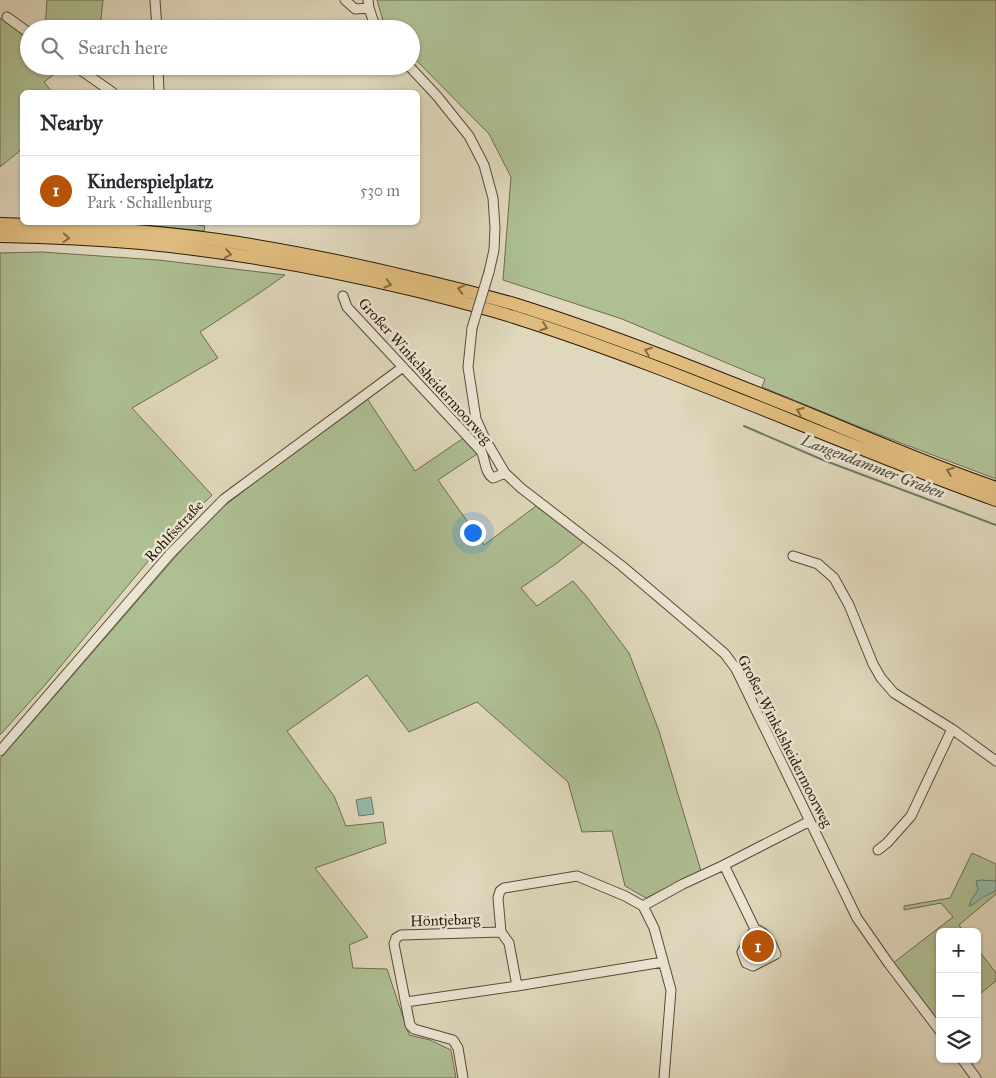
<!DOCTYPE html>
<html lang="en">
<head>
<meta charset="utf-8">
<style>
	:root { --surface:#fff; --page:#f7f7f7; --text:#2b2b33; --muted:#7c7c81; --line:#e1e1e2; --accent:#b45309 }
	body { margin:0; font-family:"IM FELL Great Primer",serif; background:var(--page); color:var(--text) }
	.controls { position:absolute; right:15px; bottom:15px; display:grid; overflow:hidden; border-radius:8px; box-shadow:0 1px 4px #0004 }
	.controls button { width:45px; height:45px; display:grid; place-items:center; padding:0; border:0; border-bottom:1px solid var(--line); background:var(--surface); color:var(--text); font:25px sans-serif }
	.you { position:absolute; left:472px; top:532px; width:18px; height:18px; margin:-12px; border:4px solid #fff; border-radius:50%; background:#1a73e8; box-shadow:0 0 0 8px #1a73e833 }
	.badge { display:grid; place-items:center; width:32px; height:32px; border-radius:50%; background:var(--accent); color:#fff; font-size:16px; font-weight:700 }
	.pin { position:absolute; translate:-50% -50%; border:2px solid #fff; box-shadow:0 1px 5px #0006 }
	.list { margin:0; padding:0; list-style:none }
	h2 { display:flex; justify-content:space-between; align-items:center; height:65px; margin:0; padding:0 20px; font-size:21px }
	h2 small { font-size:16px; font-weight:400; color:var(--muted) }
	.list li { display:grid; grid-template-columns:32px 1fr auto; gap:15px; align-items:center; box-sizing:border-box; height:70px; padding:0 20px; border-top:1px solid var(--line) }
	.list b { display:block; font-size:19px; white-space:nowrap }
	.list p { margin:0; font-size:16px; white-space:nowrap; color:var(--muted) }
	.list em { font-size:16px; font-style:normal; color:var(--muted) }
	.icon { flex:none; width:28px; height:28px; fill:none; stroke:currentColor; stroke-width:2; stroke-linecap:round; stroke-linejoin:round }
	.map { position:relative; flex:none; width:996px; height:1078px; overflow:hidden }
	.search { position:absolute; background:var(--surface); box-shadow:0 1px 4px #0004; left:20px; top:20px; width:400px; height:55px; display:flex; align-items:center; gap:12px; box-sizing:border-box; padding:0 18px; border-radius:28px; color:var(--muted); font-size:19px }
	.panel { position:absolute; background:var(--surface); box-shadow:0 1px 4px #0004; left:20px; top:90px; width:400px; height:135px; border-radius:8px }
	.map>svg:first-child { display:block }
	.green { fill:#aebf94; stroke:#6e6c4e }
	.water { fill:#94bbac; stroke:#6b7a6a }
	.lines { fill:none; stroke-linecap:round; stroke-linejoin:round }
	.stream { stroke:#6b7a6a; stroke-width:2 }
	.minor-casing { stroke:#5a4935; stroke-width:11 }
	.highway-casing { stroke:#2e1908; stroke-width:14 }
	.minor { stroke:#ebe6d4; stroke-width:9 }
	.highway { stroke:#e0bc7e; stroke-width:12 }
	.minor-bridge-casing { stroke:#5a4935; stroke-width:11; stroke-linecap:butt }
	.minor-bridge { stroke:#ebe6d4; stroke-width:9 }
	.oneway { stroke:#876a43 }
	.labels { text-anchor:middle; stroke-width:5; stroke-linejoin:round; paint-order:stroke }
	.street-label { font-size:15px; fill:#2e1908; stroke:#ebe6d4 }
	.water-label { font-size:16px; font-style:italic; fill:#4d4a39; stroke:#ebe6d4 }
</style>
</head>
<body>
<div class="map">
<svg width="996" height="1078" viewBox="0 0 996 1078">
	<rect width="100%" height="100%" fill="#e0d8bd"/>
	<filter id="stains"><feTurbulence type="fractalNoise" baseFrequency=".004" numOctaves="4"/><feColorMatrix values="0 0 0 0 .2 0 0 0 0 .09 0 0 0 0 .02 0 0 0 .5 -.17"/></filter>
	<radialGradient id="worn" r=".72"><stop offset=".6" stop-color="#630" stop-opacity="0"/><stop offset="1" stop-color="#630" stop-opacity=".3"/></radialGradient>
	<!-- green -->
	<path class="green" d="M47,0h56l-3,29h-55z
		M377,0h619v479l-129,-49 -105,-43 3,-8 -143,-60 -119,-39 8,-103 -22,-43 -78,-79v-26h-25l-1,-1z
		M0,18l29,21v27h36l-21,16 8,10h-30v57l-22,18z
		M176,222l29,4 -1,5 -79,-8z
		M42,252l116,8 127,15 -24,17 -61,40 18,26 -86,50 80,87 -52,52 -115,138 -45,50v-482z
		M366,397l49,74 50,-34 15,15 -42,28 46,65 52,-39 48,36 -27,21 -36,25 16,18 36,-25 13,15 43,57 30,78 42,140 -55,27 -21,-12 -13,-55 -30,1 -14,-50 -91,-80 -68,30 -42,-57 -80,56 47,65 12,30 37,-4 3,21 -71,25 53,69 -19,8 4,23 34,1 22,66 21,5 21,10 5,28h-456v-319l211,-243z
		M972,853l24,11v30l-37,31 5,7h-24v93l-47,-62 60,-46 -12,-14 -37,7v-4l46,-8z
		M756,932l10,7 -1,2 4,8 2,2 -1,3 -17,9 -4,-1 -3,-7z
		M977,948l19,25v8l-19,15z"/>
	<!-- water -->
	<path class="water" d="M371,797l3,17 -15,2 -3,-16z
		M981,880l13,1 2,-1v10c-6,5 -11,5 -16,9 -4,3 -5,5 -11,7l2,-6 7,-10 -2,-9z"/>
	<g class="lines">
		<!-- stream -->
		<path class="stream" d="M744,426l79,34 173,65"/>
		<!-- minor casing -->
		<g class="minor-casing">
			<path id="minor" d="M155,0l2,29
				M345,0l10,9 14,-1
				M368,0l1,8 7,21
				M7,17l22,16
				M75,66l37,26
				M158,66l1,26
				M409,66l28,30 32,40 15,29 9,33 2,30 -1,22 -5,22
				M343,296l4,11 134,144c5,9 3,21 12,27l12,-5
				M472,328l-4,39 8,52 9,20 20,34 16,15 101,78 80,68 23,20 11,15 121,249 32,46 51,67
				M793,556l25,8 16,14 15,27 24,59 8,14 13,15 58,36 44,32
				M0,751l170,-197 54,-55 179,-132
				M878,850l9,-7 24,-27 41,-87
				M724,865l31,64 -13,23 4,11 7,3 23,-12c-6,-13 -7,-20 -21,-25
				M501,932l8,11 8,43
				M406,1002l111,-16 146,-24
				M962,1059l14,19
				M463,1078l-5,-30 -5,-8 -39,-11 -4,-4 -16,-81 2,-6 5,-3 100,-3 -3,-34 2,-7 4,-3 73,-12 48,20 18,10
				M664,1078l7,-88 -17,-62 -11,-22 40,-22 41,-19 86,-44"/>
		</g>
		<!-- highway casing -->
		<g class="highway-casing">
			<path id="highway" d="M0,224c73,2 146,6 218,16 64,9 127,22 190,37 35,8 71,17 106,27 99,31 196,70 293,109 62,26 125,53 189,75
				M0,236c47,1 94,3 141,7 93,9 186,26 277,48 32,8 64,16 96,26 164,52 320,125 482,183"/>
		</g>
		<!-- minor -->
		<use href="#minor" class="minor"/>
		<!-- highway -->
		<use href="#highway" class="highway"/>
		<!-- minor-bridge casing -->
		<g class="minor-bridge-casing">
			<path id="minor-bridge" d="M472,328l17,-56"/>
		</g>
		<!-- minor-bridge -->
		<use href="#minor-bridge" class="minor-bridge"/>
	</g>
	<!-- one-way arrows -->
	<defs><path id="oneway-chevron" d="M-2-3.5L2.5 0L-2 3.5" fill="none" stroke-width="1.6" stroke-linecap="round" stroke-linejoin="round" transform="scale(1.25)"/></defs>
	<g class="oneway">
		<use href="#oneway-chevron" transform="translate(66 238) rotate(3)"/>
		<use href="#oneway-chevron" transform="translate(228 254) rotate(9)"/>
		<use href="#oneway-chevron" transform="translate(388 284) rotate(14)"/>
		<use href="#oneway-chevron" transform="translate(461 289) rotate(-166)"/>
		<use href="#oneway-chevron" transform="translate(544 327) rotate(19)"/>
		<use href="#oneway-chevron" transform="translate(648 351) rotate(-160)"/>
		<use href="#oneway-chevron" transform="translate(800 411) rotate(-158)"/>
		<use href="#oneway-chevron" transform="translate(950 471) rotate(-159)"/>
	</g>
	<g class="labels">
		<!-- street labels -->
		<g class="street-label">
			<text transform="translate(425 371) rotate(48)" y="5">Großer Winkelsheidermoorweg</text>
			<text transform="translate(174 531) rotate(-47)" y="5">Rohlfsstraße</text>
			<text transform="translate(785 741) rotate(63)" y="5">Großer Winkelsheidermoorweg</text>
			<text transform="translate(445 920) rotate(-2)" y="5">Höntjebarg</text>
		</g>
		<!-- water labels -->
		<g class="water-label">
			<text transform="translate(873 466) rotate(21)" y="6">Langendammer Graben</text>
		</g>
	</g>
	<rect width="100%" height="100%" filter="url(#stains)"/>
	<rect width="100%" height="100%" fill="url(#worn)"/>
</svg>
<div class="controls">
<button>+</button>
<button>−</button>
<button><svg class="icon" aria-label="layers" viewBox="0 0 24 24"><path d="M12 4l9 5-9 5-9-5zM3 14l9 5 9-5"/></svg></button>
</div>
<div class="you"></div>
<div class="pin badge" style="left:758px;top:946px">1</div>
<div class="search"><svg class="icon" aria-label="search" viewBox="0 0 24 24"><circle cx="10" cy="10" r="6"/><path d="M15 15l6 6"/></svg>Search here</div>
<section class="panel">
<h2>Nearby<small></small></h2>
<ul class="list">
<li><span class="badge">1</span><div><b>Kinderspielplatz</b><p>Park · Schallenburg</p></div><em>530 m</em></li>
</ul>
</section>
</div>
</body>
</html>
